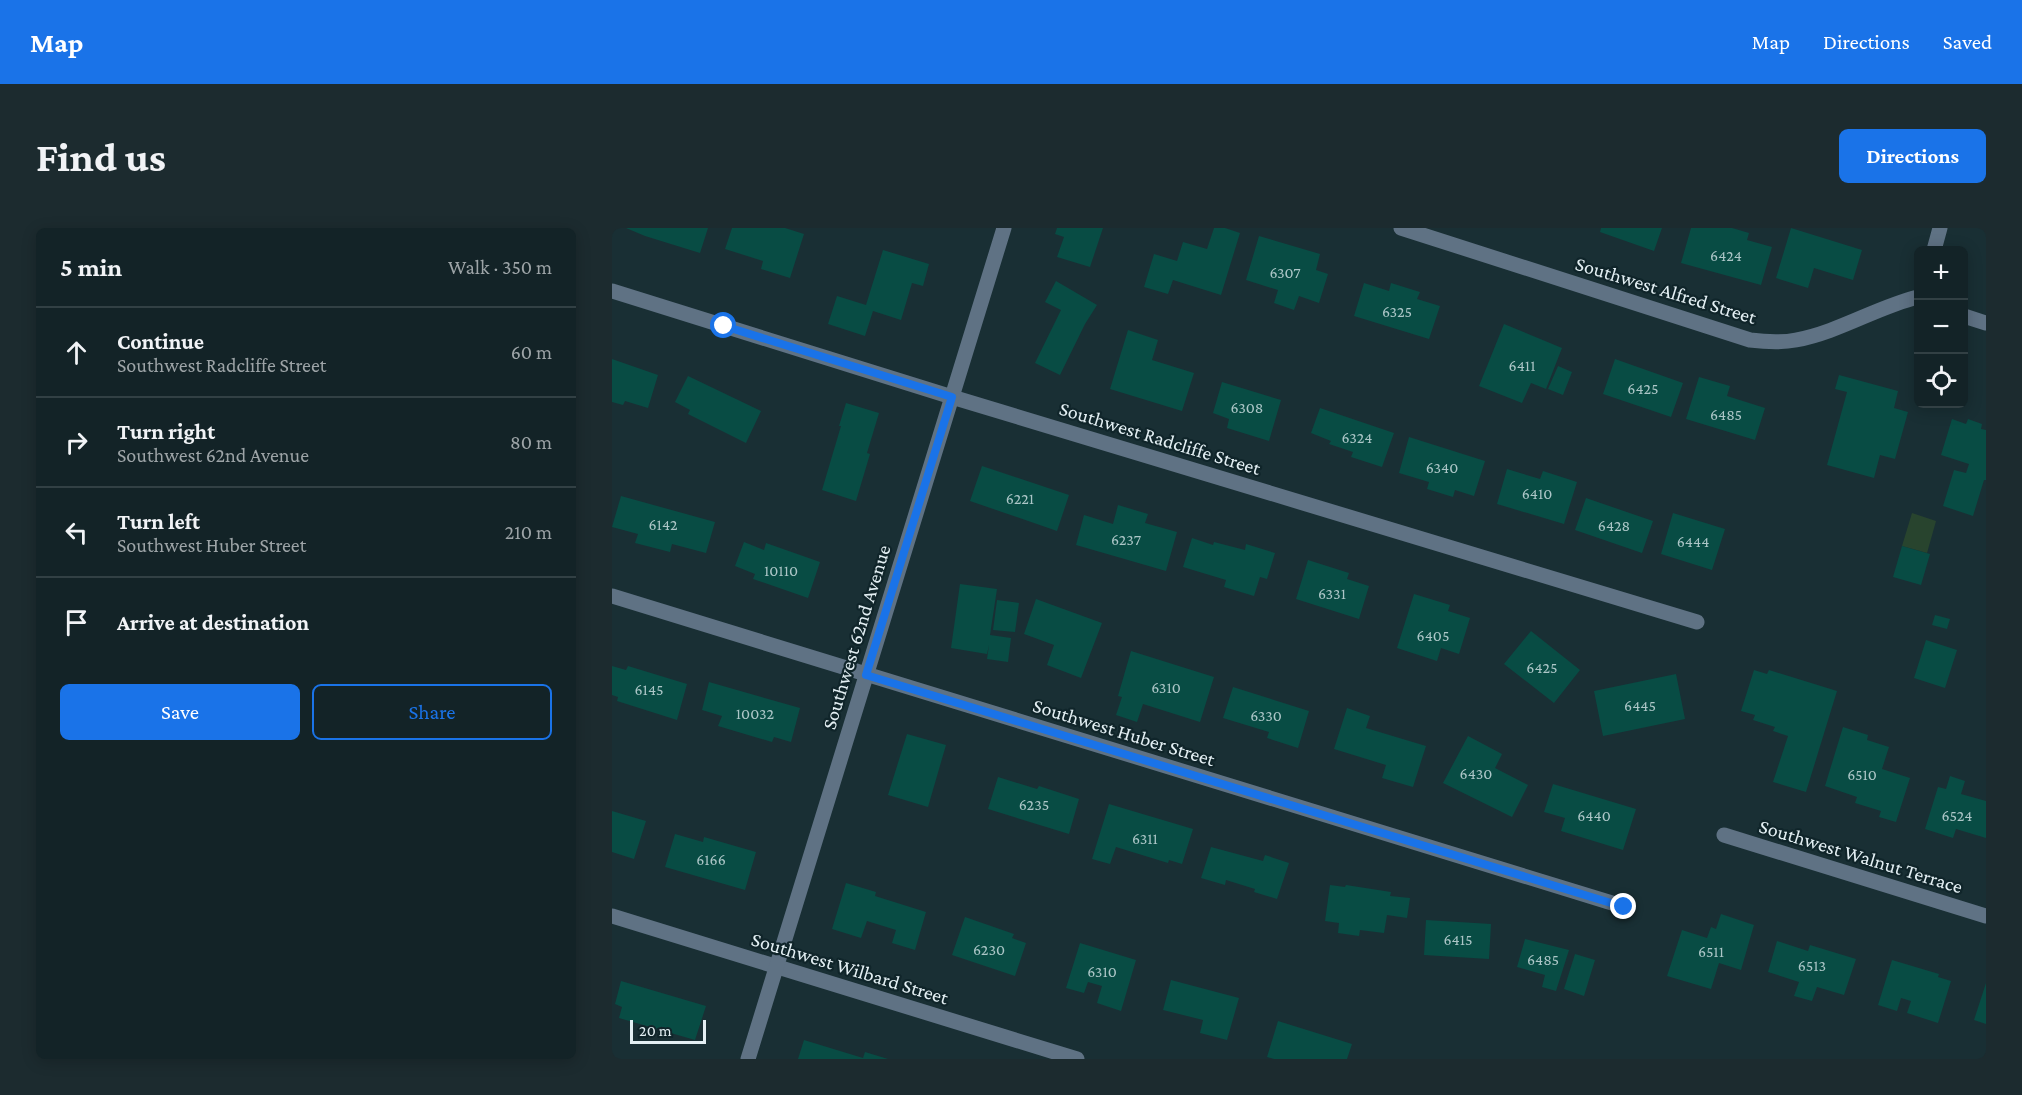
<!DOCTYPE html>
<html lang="en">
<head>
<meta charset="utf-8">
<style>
	:root { --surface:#132327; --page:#1c2b2f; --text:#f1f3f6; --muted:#9da4a7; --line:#324044; --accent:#1a73e8 }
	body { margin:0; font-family:"Crimson Pro",serif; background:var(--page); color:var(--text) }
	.controls { position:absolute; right:18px; top:18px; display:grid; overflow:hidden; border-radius:9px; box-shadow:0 3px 15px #0003 }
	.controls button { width:54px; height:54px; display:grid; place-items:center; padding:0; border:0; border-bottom:2px solid var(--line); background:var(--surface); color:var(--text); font:30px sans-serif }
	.scale { position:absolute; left:18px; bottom:15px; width:76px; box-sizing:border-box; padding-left:6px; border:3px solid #e3eff3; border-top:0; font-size:16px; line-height:21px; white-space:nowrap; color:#e3eff3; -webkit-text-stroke:4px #10252a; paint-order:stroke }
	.stop { position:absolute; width:18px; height:18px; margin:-14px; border:4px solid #1a73e8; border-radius:50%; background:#fff }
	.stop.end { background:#1a73e8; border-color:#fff; box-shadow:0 2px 6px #0008 }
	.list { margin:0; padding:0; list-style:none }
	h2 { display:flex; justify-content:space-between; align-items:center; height:78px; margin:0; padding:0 24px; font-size:26px }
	h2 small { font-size:20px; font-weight:400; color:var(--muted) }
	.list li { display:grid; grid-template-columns:39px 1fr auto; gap:18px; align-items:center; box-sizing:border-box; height:90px; padding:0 24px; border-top:2px solid var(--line) }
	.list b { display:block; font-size:22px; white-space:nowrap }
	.list p { margin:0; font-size:20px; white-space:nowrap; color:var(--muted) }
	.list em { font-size:20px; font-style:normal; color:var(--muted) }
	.actions { display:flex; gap:12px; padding:18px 24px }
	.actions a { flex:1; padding:14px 0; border:2px solid var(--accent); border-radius:9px; text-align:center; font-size:21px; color:var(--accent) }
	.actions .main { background:var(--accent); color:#fff }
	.icon { flex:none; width:33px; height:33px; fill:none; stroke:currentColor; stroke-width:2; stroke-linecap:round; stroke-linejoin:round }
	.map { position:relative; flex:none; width:1374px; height:831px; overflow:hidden; border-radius:9px }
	header { display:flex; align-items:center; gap:36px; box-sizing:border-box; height:84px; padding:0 30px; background:var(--accent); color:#fff }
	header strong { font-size:28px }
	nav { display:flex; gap:33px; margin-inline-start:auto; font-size:21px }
	.intro { display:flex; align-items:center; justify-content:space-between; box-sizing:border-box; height:144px; padding:0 36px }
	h1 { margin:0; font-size:42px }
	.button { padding:15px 27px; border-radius:9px; background:var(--accent); color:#fff; font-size:21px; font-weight:700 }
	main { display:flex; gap:36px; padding:0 36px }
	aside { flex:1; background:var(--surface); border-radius:9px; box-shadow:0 3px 15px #0003 }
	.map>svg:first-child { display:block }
	.green { fill:#28442e }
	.building { fill:#084c44 }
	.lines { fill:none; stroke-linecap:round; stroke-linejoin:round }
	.minor { stroke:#5f7284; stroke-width:15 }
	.tertiary { stroke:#5f7284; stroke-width:15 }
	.route { stroke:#1a73e8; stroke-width:8 }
	.labels { text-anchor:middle; stroke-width:4.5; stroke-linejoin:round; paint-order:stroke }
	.number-label { font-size:16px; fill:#acc6c7 }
	.street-label { font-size:20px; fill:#e3eff3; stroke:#10252a }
</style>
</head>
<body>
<header>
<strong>Map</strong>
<nav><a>Map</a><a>Directions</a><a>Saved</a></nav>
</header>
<div class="intro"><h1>Find us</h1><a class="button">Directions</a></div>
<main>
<aside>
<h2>5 min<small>Walk · 350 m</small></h2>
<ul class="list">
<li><svg class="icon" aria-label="ahead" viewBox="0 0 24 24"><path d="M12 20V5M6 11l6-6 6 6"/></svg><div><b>Continue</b><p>Southwest Radcliffe Street</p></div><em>60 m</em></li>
<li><svg class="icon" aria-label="right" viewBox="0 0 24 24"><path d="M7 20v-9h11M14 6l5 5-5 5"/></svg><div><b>Turn right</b><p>Southwest 62nd Avenue</p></div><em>80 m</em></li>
<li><svg class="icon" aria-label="left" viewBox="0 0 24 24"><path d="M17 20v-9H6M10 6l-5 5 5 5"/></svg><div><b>Turn left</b><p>Southwest Huber Street</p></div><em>210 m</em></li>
<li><svg class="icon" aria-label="arrive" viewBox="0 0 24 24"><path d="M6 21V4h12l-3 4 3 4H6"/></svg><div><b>Arrive at destination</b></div></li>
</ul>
<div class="actions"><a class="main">Save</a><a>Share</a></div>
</aside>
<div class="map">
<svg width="1374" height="831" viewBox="0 0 1374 831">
	<rect width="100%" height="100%" fill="#192f34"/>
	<!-- green -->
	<path class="green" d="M1300,285l24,8 -9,32 -25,-7z"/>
	<!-- building -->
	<path class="building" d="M14,0h82l-8,25 -55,-17z
		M120,0h53l19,6 -14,44 -29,-9 2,-8 -38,-12z
		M445,0h46l-13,39 -33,-10 7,-20 -9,-3z
		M602,0h11l15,5 -19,62 -48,-15 -5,14 -24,-7 10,-33 23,7 6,-19 24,7z
		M989,0h61l-8,23 -54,-19z
		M1079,0h41l17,5 -2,7 25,7 -11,38 -80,-22z
		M1179,0l71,22 -9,30 -39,-12 -6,20 -32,-10z
		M647,8l61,18 -4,16 12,4 -9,29 -20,-7 -5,14 -20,-7 4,-13 -32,-10z
		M271,22l46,14 -6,22 -11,-3 -11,37 -28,-9 -8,25 -37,-12 9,-28 29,9z
		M444,53l41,24 -12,19 -25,51 -25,-12 26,-53 -16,-8z
		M752,55l25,8 2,-8 29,9 -3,7 23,7 -11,33 -75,-23z
		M892,96l58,24 -16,41 -15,-6 -9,20 -43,-17z
		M516,102l30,10 -6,20 42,13 -12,38 -72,-22z
		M0,131l46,16 -10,33 -23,-7 -2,4 -11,-3z
		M1003,131l68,24 -12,34 -68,-23z
		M946,138l14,6 -9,23 -15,-6z
		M1227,147l59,16 -4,17 14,4 -13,47 -15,-4 -6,23 -47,-13 20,-73 -12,-3z
		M76,148l73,35 -15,32 -58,-29 2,-4 -15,-8z
		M1087,149l31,9 -3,10 38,12 -10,32 -69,-21z
		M610,154l59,18 -12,41 -42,-13 2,-9 -16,-6z
		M234,175l33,10 -12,40 3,1 -14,47 -34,-11 19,-64h-2z
		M708,180l74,25 -12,34 -31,-10 2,-5 -24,-8 2,-3 -20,-8z
		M1340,191l14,5 2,-5 14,5 -1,5 5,1v50h-2l-11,36 -30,-10 11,-36 12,3 3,-9 -28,-9z
		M797,209l76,24 -11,35 -19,-6 -2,7 -26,-8 2,-7 -30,-9z
		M370,238l87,29 -12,36 -87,-30z
		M895,241l33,10 3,-8 34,11 -13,42 -67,-20z
		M9,268l94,26 -9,31 -34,-9 -2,8 -35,-9 3,-9 -26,-7z
		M974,270l67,23 -11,32 -67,-23z
		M506,277l30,9 -3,9 32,9 -11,39 -90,-26 8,-30 29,9z
		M1061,285l52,16 -13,41 -51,-16z
		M580,310l21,7 1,-3 31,8 1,-6 29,9 -8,26 -7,-2 -6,19 -30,-9 2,-7 -43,-13z
		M132,314l20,8 2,-7 54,19 -12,36 -55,-19 2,-5 -20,-8z
		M1290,318l28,8 -9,31 -28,-8z
		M696,332l41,13 -2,6 22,7 -10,33 -63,-20z
		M348,356l37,5 -7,46 21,3 -3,24 -21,-3 2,-14 -2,9 -36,-6z
		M802,366l36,11 -2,6 22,7 -11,36 -18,-6 -4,13 -40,-13z
		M424,371l66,24 -21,55 -34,-13 7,-20 -30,-11z
		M385,372l22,3 -4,29 -22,-2z
		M1323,387l15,4 -3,10 -15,-4z
		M919,403l49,39 -26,33 -50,-39z
		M1314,412l31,10 -12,38 -31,-10z
		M519,423l83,26 -14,45 -57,-18 -6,18 -21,-7 6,-18 -4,-1z
		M0,438l14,4 2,-4 59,18 -10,36 -60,-19 1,-4 -6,-2z
		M1142,442l13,4 2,-4 68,21 -31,101 -33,-10 15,-46 -15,-5 2,-4 -22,-7 2,-5 -14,-4z
		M1064,446l9,45 -82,17 -9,-45z
		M97,454l91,26 -9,34 -17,-5 -2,5 -54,-16 4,-10 -20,-6z
		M621,459l76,24 -11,37 -31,-10 2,-6 -46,-14z
		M735,480l23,8 -4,12 60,18 -13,41 -31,-9 4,-13 -52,-16z
		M1231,499l25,8 -1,5 22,7 -7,22 28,9 -14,44 -17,-5 2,-6 -26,-8 2,-6 -32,-11z
		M295,506l39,11 -18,62 -40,-12z
		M856,508l34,18 -7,14 33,17 -16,32 -69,-34z
		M1338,548l15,5 -4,13 25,7v37l-30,-9 -3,9 -28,-9 13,-42 8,2z
		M386,549l39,12 2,-3 40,13 -10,35 -81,-25z
		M941,556l83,25 -13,41 -62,-19 4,-13 -21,-6z
		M497,576l84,25 -11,35 -13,-4 -1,3 -52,-16 -6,17 -18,-5z
		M0,583l34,10 -12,38 -22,-7z
		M63,606l28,8 1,-5 52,15 -11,38 -80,-23z
		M599,619l52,14 2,-6 24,8 -12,36 -23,-7 1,-3 -29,-9 -1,5 -24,-7z
		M234,655l30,9 -1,4 51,16 -11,38 -23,-7 4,-13 -29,-9 -6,17 -29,-9z
		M718,657l15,2 1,-2 45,7 -1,4 20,2 -3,20 -20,-3 -3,18 -24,-3 -1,6 -21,-3 1,-10 -14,-2z
		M1109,686l33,11 -13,45 -22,-7 -8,26 -44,-13 15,-46 25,8 4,-11 5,2z
		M353,689l49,17 -2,4 14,5 -11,33 -63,-21z
		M814,692l65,4 -2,35 -65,-4z
		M913,711l44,11 -13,41 -14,-4 3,-12 -28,-8z
		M1165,713l31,10 2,-6 46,14 -12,36 -27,-8 -5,14 -18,-5 5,-14 -31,-10z
		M468,715l56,17 -15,51 -24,-8 5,-17 -14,-4 -4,11 -18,-5z
		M963,726l20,6 -11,36 -20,-7z
		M1280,732l47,14 -1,3 13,4 -13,42 -31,-10 4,-12 -10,-3 -4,13 -19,-6z
		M559,752l68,18 -12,42 -27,-7 3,-13 -40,-10z
		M9,753l85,25 -11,34 -76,-22 3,-11 -7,-3z
		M1374,755v41l-12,-4z
		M666,793l74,23 -5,15h-73l-7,-2z
		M192,812l59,18 2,-6 23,7h-90z"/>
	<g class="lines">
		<!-- minor -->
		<path class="minor" d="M789,0l349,112c16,2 31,3 46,0 43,-8 81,-33 122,-43
			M1322,22l6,-22
			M0,63l340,106 745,225
			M1352,88l22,7
			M0,368l1013,311
			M1112,607l262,81
			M0,688l465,143"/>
		<!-- tertiary -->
		<path class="tertiary" d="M136,831l256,-831"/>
	</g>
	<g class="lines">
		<!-- route -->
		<path class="route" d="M112,98l228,71 -86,278 758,232"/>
	</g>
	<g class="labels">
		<!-- number labels -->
		<g class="number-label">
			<text x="1114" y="33">6424</text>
			<text x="673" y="50">6307</text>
			<text x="785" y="89">6325</text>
			<text x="910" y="143">6411</text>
			<text x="1031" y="166">6425</text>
			<text x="635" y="185">6308</text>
			<text x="1114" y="192">6485</text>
			<text x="745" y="215">6324</text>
			<text x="830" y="245">6340</text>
			<text x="925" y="271">6410</text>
			<text x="408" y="276">6221</text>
			<text x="51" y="302">6142</text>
			<text x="1002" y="303">6428</text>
			<text x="514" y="317">6237</text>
			<text x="1081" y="319">6444</text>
			<text x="169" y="348">10110</text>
			<text x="720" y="371">6331</text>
			<text x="821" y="413">6405</text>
			<text x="930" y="445">6425</text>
			<text x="554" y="465">6310</text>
			<text x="37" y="467">6145</text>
			<text x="1028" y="483">6445</text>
			<text x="143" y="491">10032</text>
			<text x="654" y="493">6330</text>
			<text x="864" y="551">6430</text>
			<text x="1250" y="552">6510</text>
			<text x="422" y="582">6235</text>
			<text x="982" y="593">6440</text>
			<text x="1345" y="593">6524</text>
			<text x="533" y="616">6311</text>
			<text x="99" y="637">6166</text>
			<text x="846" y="717">6415</text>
			<text x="377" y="727">6230</text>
			<text x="1099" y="729">6511</text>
			<text x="931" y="737">6485</text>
			<text x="1200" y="743">6513</text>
			<text x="490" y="749">6310</text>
		</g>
		<!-- street labels -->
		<g class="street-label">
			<text transform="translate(1054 62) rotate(17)" y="7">Southwest Alfred Street</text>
			<text transform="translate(548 210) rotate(17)" y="7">Southwest Radcliffe Street</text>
			<text transform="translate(244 409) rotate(-73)" y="7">Southwest 62nd Avenue</text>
			<text transform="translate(512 504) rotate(17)" y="7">Southwest Huber Street</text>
			<text transform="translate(1249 628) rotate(17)" y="7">Southwest Walnut Terrace</text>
			<text transform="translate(238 740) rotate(17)" y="7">Southwest Wilbard Street</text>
		</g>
	</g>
</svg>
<div class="controls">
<button>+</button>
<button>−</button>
<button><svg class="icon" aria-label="locate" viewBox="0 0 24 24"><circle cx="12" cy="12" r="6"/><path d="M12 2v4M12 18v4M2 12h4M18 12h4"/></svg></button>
</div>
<div class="scale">20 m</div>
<div class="stop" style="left:112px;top:98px"></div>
<div class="stop end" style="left:1012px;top:679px"></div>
</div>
</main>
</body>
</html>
